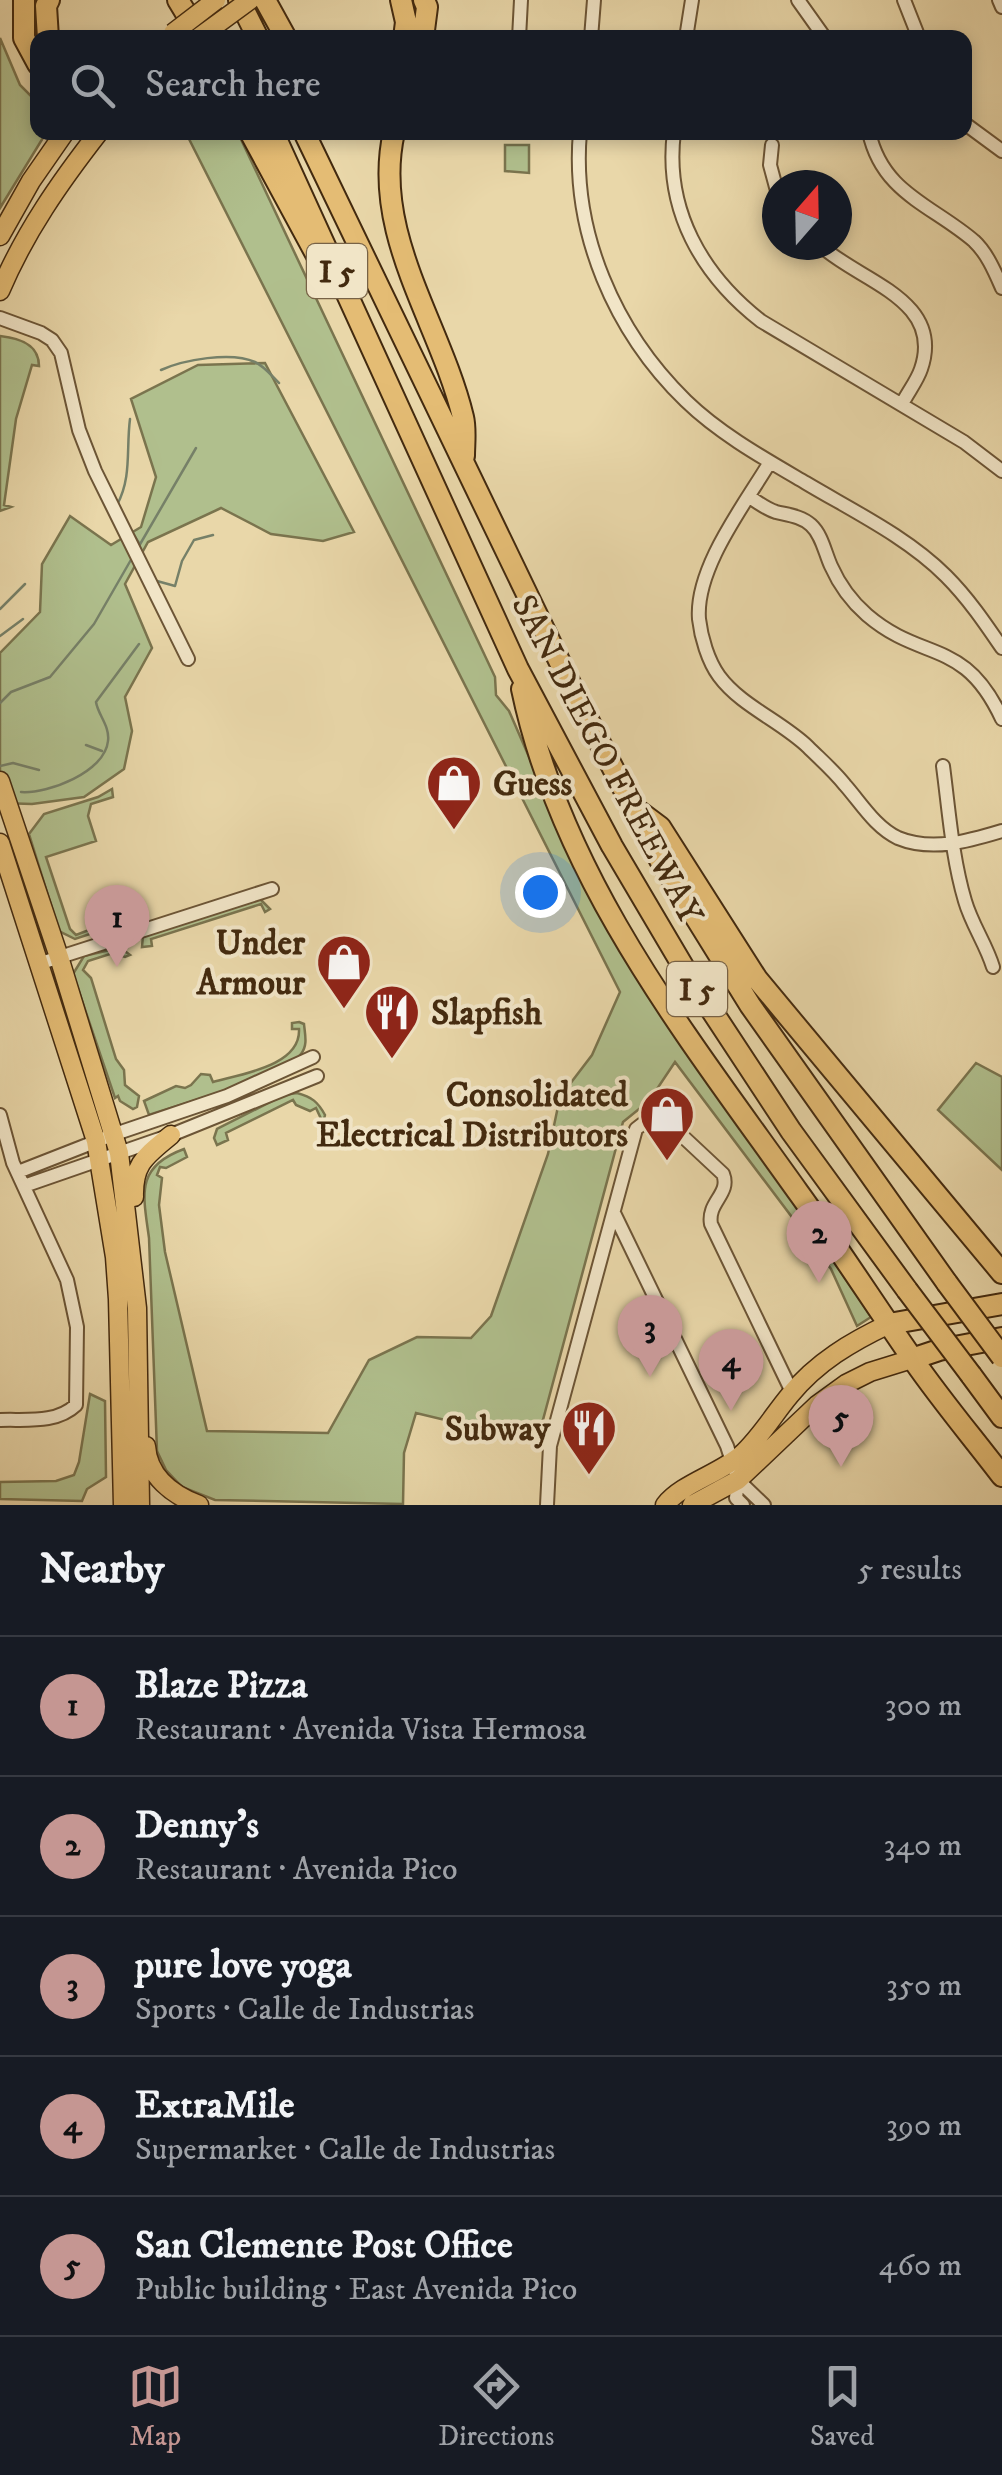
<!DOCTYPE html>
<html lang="en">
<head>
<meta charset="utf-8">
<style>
	:root { --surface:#171b24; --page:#20242c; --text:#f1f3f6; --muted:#9ea1a6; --line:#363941; --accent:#c59692 }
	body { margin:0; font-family:"IM FELL DW Pica",serif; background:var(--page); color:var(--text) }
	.compass { position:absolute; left:762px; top:170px; width:90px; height:90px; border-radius:50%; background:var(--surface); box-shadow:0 5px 15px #0003; rotate:20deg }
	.you { position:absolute; left:540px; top:892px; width:35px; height:35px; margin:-25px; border:8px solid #fff; border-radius:50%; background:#1a73e8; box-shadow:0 0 0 15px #1a73e833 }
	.badge { display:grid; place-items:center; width:65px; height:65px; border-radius:50%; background:var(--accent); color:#111; font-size:32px; font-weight:700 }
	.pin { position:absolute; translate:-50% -82px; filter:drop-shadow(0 2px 5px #0008) }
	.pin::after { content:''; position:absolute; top:52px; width:35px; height:30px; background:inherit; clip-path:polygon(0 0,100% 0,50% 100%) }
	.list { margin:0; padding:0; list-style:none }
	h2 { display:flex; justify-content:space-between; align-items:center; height:130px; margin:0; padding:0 40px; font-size:42px }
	h2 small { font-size:32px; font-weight:400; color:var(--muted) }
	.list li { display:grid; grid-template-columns:65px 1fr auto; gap:30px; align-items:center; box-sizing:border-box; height:140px; padding:0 40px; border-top:2px solid var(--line) }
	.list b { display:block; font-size:38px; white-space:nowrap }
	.list p { margin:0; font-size:32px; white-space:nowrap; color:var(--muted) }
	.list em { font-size:32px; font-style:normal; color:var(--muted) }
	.icon { flex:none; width:55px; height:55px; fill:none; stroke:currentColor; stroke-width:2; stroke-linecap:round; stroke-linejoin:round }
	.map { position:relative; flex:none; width:1002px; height:1505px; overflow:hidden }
	.search { position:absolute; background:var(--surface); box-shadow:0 5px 15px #0003; left:30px; right:30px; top:30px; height:110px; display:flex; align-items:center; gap:25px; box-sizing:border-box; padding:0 35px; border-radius:20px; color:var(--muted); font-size:38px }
	.sheet { height:830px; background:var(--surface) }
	nav { display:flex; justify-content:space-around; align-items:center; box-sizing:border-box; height:140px; border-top:2px solid var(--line); background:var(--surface); font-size:28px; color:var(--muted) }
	nav a { display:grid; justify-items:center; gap:5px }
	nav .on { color:var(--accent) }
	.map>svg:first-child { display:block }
	.green { fill:#b0bf8d; stroke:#7a744e; stroke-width:2.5 }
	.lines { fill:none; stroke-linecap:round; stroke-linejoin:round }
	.stream { stroke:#768068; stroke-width:2.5 }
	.minor-casing { stroke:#6c5536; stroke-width:16 }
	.major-casing { stroke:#432a0f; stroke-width:21 }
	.highway-casing { stroke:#432a0f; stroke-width:24 }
	.minor { stroke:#f1e5c7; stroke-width:12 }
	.major { stroke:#e4bc74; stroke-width:18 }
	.highway { stroke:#e4bc74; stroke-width:20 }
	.major-bridge-casing { stroke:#432a0f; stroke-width:21; stroke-linecap:butt }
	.highway-bridge-casing { stroke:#432a0f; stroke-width:24; stroke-linecap:butt }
	.major-bridge { stroke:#e4bc74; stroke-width:18 }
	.highway-bridge { stroke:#e4bc74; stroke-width:20 }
	.labels { text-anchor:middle; stroke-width:8; stroke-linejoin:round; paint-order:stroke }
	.shield { fill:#f1e5c7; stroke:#776246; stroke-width:2.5 }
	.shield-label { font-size:32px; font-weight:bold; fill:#432a0f }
	.street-label { font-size:35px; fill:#432a0f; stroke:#f1e5c7 }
	.poi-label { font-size:35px; font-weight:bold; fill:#432a0f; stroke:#f1e5c7; text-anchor:end }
</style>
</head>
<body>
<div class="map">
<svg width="1002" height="1505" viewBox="0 0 1002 1505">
	<rect width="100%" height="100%" fill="#e9d7a9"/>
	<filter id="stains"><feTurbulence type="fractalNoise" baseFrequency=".002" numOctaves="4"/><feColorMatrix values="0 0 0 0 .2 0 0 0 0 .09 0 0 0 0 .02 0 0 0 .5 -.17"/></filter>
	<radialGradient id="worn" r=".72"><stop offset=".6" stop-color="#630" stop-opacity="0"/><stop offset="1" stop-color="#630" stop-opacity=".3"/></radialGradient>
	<!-- green -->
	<path class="green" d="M0,38l20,47 17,17 1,30 8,1 -46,75z
		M186,133h52l257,544 1,18 13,16 82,188 280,418 -14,9 -26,-57 -156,-207 -26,39 -26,21 -86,320 -121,-29 -12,40 -1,51 -188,-4 -33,-13 -16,-17 -9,-19 -8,-213c-6,-44 -14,-71 35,-89l3,8 -21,11 -6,-1 -3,8 5,3 -3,27 6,47 42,179 121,2 41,-73 48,-23 54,1 20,-22 57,-162 12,-57 32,-42 28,-63z
		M505,145h24v28l-24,-2z
		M0,336c19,2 39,8 39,30l-7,-1 -16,54 -12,86 7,2 -11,4z
		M265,363l89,169 -31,9 -52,-7 -50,-26 -73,34 -23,42 27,64 -27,49 7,34 -8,38 -40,28 -52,7 -32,-1v-150l40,-41 2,-48 28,-48 41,29 30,-18 15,-50 -25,-78 67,-34z
		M112,789l1,8 -22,7 -3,12 8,25 -50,16 24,72 6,6 34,-13 -1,-7h4l-2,12 -36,12 -16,-8 -30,-97 15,-20 54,-17z
		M260,899l10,10 -5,3 -4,-8 -110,35 1,7 -10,1 1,-11z
		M114,949h8l8,6 -5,2 -12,-4 -25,8 -5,9 8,8 25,81 8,11 1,15 14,11 -2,11 -4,2 -13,-8 -2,-5 -3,2 -42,-124 11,-18z
		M299,1022l5,2c1,11 4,21 -3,30 -15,21 -123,51 -152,61l-5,-14 32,-15 9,2 6,-3 10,-11 9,1 3,7c28,-8 88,-16 86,-53h-7v-6z
		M976,1063l26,14v93l-64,-60z
		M297,1093c15,4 21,9 28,22l-2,8 -7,-15 -6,3 -14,-6 -3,-5 -67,33 2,7 -11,5 -3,-7 3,-9 67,-34z
		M90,1394l15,7 1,76 -19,12 -5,12 -82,-2v-17l56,-1 18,-6 5,-13z"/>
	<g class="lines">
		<!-- stream -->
		<path class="stream" d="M161,370c22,-10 70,-19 94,-8 9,4 17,14 24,21
			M117,505c15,-28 9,-55 13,-86
			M130,529l9,14
			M139,546l57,-98
			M157,581l18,5 7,-25 12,-21 19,-5
			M0,609l25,-25
			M0,636l23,-17
			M0,703l11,-11 39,-15 44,-53 38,-66
			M86,745l16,6
			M0,766l13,-3 26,7
			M21,792c27,2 84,-20 87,-51 2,-15 -10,-26 -12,-39l43,-58"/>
		<!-- minor casing -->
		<g class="minor-casing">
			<path id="minor" d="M798,0l27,38
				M904,0l15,38
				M999,0l3,7
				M519,38l2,-38
				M591,38l3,-38
				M686,38l6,-38
				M964,123l38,28
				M580,132c-9,100 35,200 106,269 34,33 79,58 120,82 47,28 101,54 140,93 22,22 39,47 56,72
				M674,132c-10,78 28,143 87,189l203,121 38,29
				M869,132c13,61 63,73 105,109 13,12 21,31 28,47
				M772,145l-2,20 7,26
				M820,245c38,36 125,54 101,124 -4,12 -13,23 -19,35
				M0,318l41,15 11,7 9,13 18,77 16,41 93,188
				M770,462c-25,42 -75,106 -71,157 2,18 9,42 20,57 22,30 62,45 89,71 12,12 26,24 37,38 16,18 30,42 53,53 34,14 71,3 104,-7
				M749,497c9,5 17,12 27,15 12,3 25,4 35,13 11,10 14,28 20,41 8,18 21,36 36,49 56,48 97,22 135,104
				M943,766c6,45 9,91 22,135 7,24 21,43 28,66
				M38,964l234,-75
				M0,1115l13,48 54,117 10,47 -1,78c-20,19 -50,14 -76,15
				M18,1172l97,-38 112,-38 86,-39
				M24,1186l147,-51 146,-59
				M614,1213l113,233 11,34 -2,18 7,7
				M738,1480l26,25
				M547,1505l3,-59 86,-317 18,-14 8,2 61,57c8,20 -16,28 -12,50l81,168"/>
		</g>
		<!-- major casing -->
		<g class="major-casing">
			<path id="major" d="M0,236l31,-55 34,-49
				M0,291c25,-59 60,-109 99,-159
				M0,781l59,176 60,196 18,155 3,197
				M0,843l96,298 19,116 3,42 5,206
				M134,1197c-1,-34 12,-41 37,-62
				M146,1446c2,31 27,49 53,59
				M665,1505c16,-21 54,-31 76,-50 19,-17 33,-41 49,-60 27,-33 61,-53 99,-71
				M692,1505l46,-25 79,-75 29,-21 24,-12 42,-13"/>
		</g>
		<!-- highway casing -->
		<g class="highway-casing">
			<path id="highway" d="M24,0v38l14,26
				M178,0l20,33
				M239,0l19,38
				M265,0l21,38
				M401,0l5,22 -2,16
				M48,38l-2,-32 3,-6
				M423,38l4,-31 -3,-7
				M250,132l73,135
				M273,132l245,537 94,177 75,127 104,158 116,159
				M304,132l275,570 81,158 90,145 197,278
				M394,132c-23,102 46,190 69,285 3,12 1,27 1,39
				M522,689c40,191 165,347 276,503 40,55 77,113 116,169 27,39 59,77 88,115
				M640,812l20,15 97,152 245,294
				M889,1324l113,-20
				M912,1359l27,-9 63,-12
				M971,1375l31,42"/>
		</g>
		<!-- minor -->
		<use href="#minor" class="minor"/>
		<!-- major -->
		<use href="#major" class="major"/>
		<!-- highway -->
		<use href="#highway" class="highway"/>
		<!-- major-bridge casing -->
		<g class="major-bridge-casing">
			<path id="major-bridge" d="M173,33l43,-33
				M198,38l52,-38"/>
		</g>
		<!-- highway-bridge casing -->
		<g class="highway-bridge-casing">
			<path id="highway-bridge" d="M947,1283l55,74
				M907,1290l64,85"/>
		</g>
		<!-- major-bridge -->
		<use href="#major-bridge" class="major-bridge"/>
		<!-- highway-bridge -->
		<use href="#highway-bridge" class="highway-bridge"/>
	</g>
	<!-- icons -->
	<defs>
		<g id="shop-pin" transform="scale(2.875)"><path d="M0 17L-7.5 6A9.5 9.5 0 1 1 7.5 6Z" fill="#8f2418" stroke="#f1e5c7"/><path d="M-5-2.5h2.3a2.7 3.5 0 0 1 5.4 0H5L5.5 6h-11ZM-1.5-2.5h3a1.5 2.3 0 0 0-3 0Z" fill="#fff"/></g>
		<g id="restaurant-pin" transform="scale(2.875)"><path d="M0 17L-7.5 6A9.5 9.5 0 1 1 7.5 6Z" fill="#8f2418" stroke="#f1e5c7"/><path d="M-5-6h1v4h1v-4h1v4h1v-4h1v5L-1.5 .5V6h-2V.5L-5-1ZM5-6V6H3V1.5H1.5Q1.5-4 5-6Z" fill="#fff"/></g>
	</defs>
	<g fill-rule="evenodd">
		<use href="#shop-pin" x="454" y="783"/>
		<use href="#shop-pin" x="344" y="962"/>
		<use href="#restaurant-pin" x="392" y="1012"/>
		<use href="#shop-pin" x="667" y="1114"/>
		<use href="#restaurant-pin" x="589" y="1428"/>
	</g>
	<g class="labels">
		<!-- shield labels -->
		<g class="shield">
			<rect x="307" y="244" width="60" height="54" rx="8"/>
			<rect x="667" y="962" width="60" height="54" rx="8"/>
		</g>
		<g class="shield-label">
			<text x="337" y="282">I 5</text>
			<text x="697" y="1000">I 5</text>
		</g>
		<!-- street labels -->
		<g class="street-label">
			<text transform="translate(608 759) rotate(62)" y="12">SAN DIEGO FREEWAY</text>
		</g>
		<!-- poi labels -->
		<g class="poi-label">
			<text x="493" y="795" text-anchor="start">Guess</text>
			<text x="305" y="954">Under<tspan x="305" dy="40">Armour</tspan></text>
			<text x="431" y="1024" text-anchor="start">Slapfish</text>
			<text x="628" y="1106">Consolidated<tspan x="628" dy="40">Electrical Distributors</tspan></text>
			<text x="550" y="1440">Subway</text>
		</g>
	</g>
	<rect width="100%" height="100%" filter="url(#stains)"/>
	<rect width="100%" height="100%" fill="url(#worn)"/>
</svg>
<svg class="compass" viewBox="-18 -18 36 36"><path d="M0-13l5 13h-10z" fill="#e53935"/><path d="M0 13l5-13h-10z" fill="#9ea1a6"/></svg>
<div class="you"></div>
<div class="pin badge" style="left:117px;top:967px">1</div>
<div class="pin badge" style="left:819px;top:1283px">2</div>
<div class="pin badge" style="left:650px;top:1377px">3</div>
<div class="pin badge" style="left:731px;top:1411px">4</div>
<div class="pin badge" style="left:841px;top:1467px">5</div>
<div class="search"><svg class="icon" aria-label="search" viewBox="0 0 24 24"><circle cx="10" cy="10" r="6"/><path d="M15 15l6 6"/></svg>Search here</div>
</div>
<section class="sheet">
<h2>Nearby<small>5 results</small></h2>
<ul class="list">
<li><span class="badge">1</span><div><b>Blaze Pizza</b><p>Restaurant · Avenida Vista Hermosa</p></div><em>300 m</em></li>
<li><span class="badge">2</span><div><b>Denny's</b><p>Restaurant · Avenida Pico</p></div><em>340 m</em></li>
<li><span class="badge">3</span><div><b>pure love yoga</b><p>Sports · Calle de Industrias</p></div><em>350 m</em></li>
<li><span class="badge">4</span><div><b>ExtraMile</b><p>Supermarket · Calle de Industrias</p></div><em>390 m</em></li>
<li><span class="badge">5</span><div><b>San Clemente Post Office</b><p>Public building · East Avenida Pico</p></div><em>460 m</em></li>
</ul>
</section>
<nav>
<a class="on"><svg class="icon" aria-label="map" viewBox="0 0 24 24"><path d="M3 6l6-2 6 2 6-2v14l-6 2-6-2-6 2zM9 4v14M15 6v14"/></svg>Map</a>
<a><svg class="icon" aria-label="directions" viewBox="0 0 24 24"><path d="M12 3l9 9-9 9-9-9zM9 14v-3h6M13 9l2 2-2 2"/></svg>Directions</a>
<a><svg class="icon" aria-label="saved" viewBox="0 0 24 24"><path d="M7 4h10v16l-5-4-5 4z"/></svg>Saved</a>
</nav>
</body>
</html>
